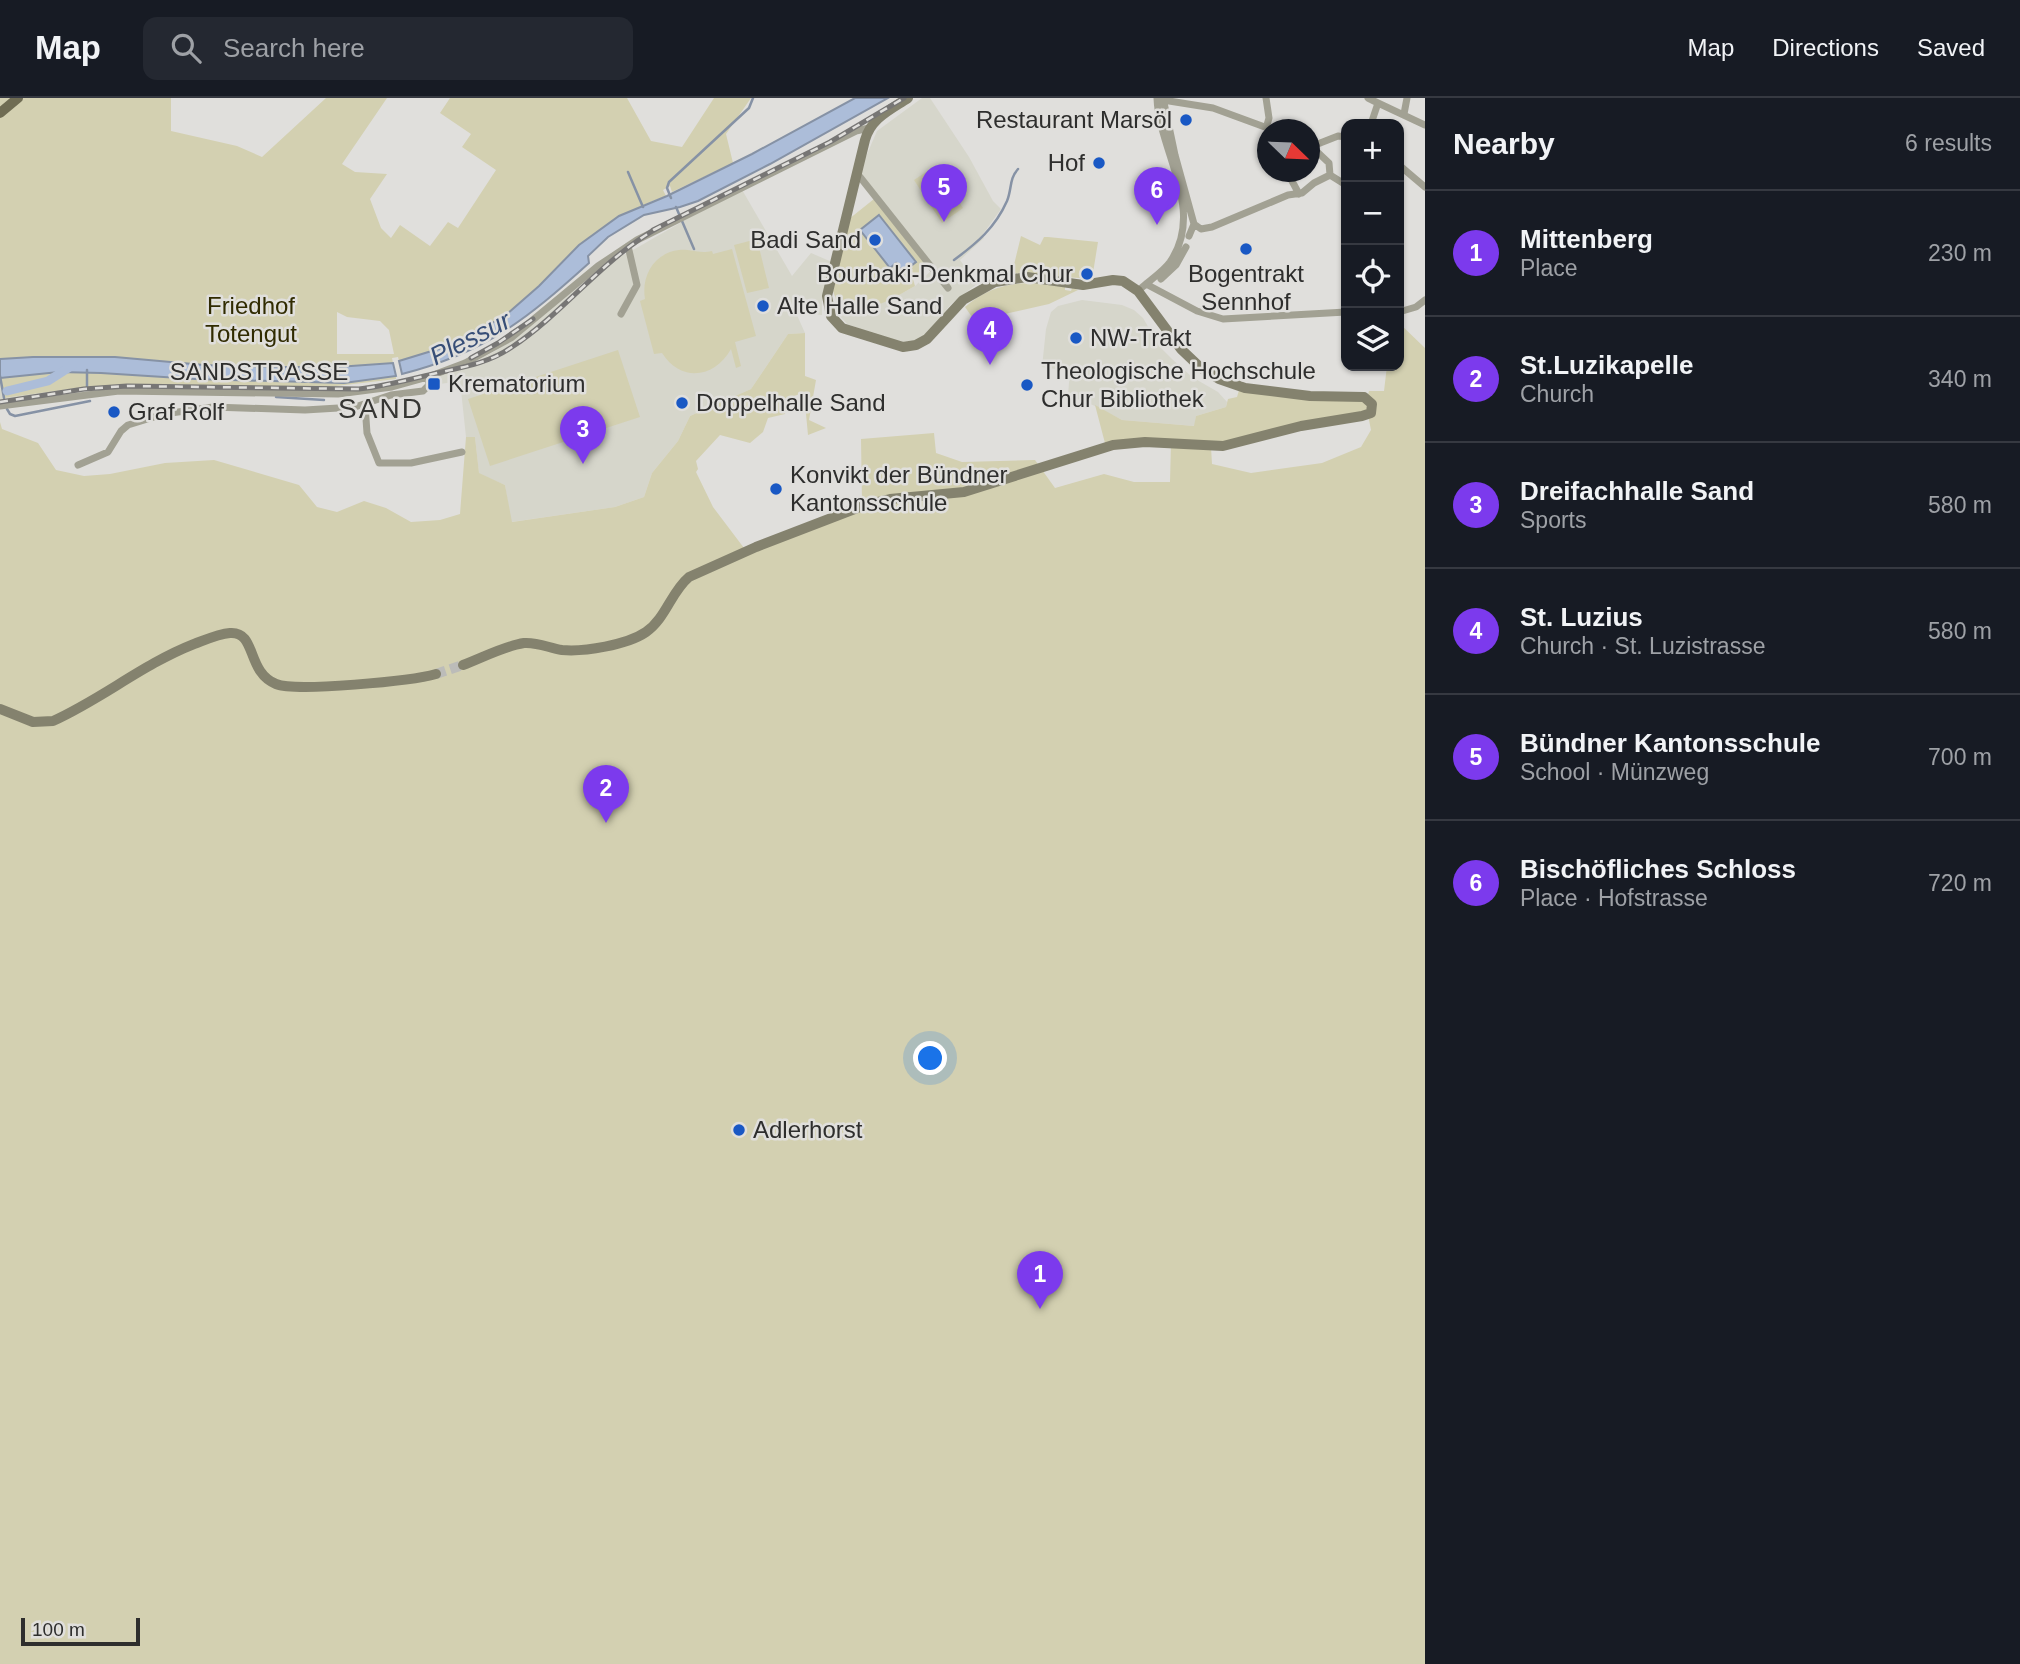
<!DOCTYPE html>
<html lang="en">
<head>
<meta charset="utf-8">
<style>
	:root { --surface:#171b24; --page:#242831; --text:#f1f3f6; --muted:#9ea1a6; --line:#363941; --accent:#7c3aed }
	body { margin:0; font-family:Helvetica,sans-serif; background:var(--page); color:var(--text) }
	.controls { position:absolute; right:21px; top:21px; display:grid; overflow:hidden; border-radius:14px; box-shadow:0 2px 5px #0004 }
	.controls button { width:63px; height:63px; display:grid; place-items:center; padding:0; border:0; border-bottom:2px solid var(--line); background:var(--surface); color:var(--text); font:35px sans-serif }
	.compass { position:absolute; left:1257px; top:21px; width:63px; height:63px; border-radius:50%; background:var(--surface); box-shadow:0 2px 5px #0004; rotate:113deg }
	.scale { position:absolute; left:21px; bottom:18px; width:119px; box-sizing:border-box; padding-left:7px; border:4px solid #2e2e2d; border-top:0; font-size:19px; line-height:24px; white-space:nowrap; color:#2e2e2d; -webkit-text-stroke:5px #e0dfdc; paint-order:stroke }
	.you { position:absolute; left:931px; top:961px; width:24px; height:24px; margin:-18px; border:5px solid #fff; border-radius:50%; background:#1a73e8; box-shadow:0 0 0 10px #1a73e833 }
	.badge { display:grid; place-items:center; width:46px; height:46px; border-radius:50%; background:var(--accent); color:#fff; font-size:23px; font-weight:700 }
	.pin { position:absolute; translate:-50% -58px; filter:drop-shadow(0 2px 4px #0008) }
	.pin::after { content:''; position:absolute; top:37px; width:24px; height:21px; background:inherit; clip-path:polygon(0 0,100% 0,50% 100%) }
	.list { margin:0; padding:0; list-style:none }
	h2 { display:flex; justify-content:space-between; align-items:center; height:91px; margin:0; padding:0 28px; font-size:30px }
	h2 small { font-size:23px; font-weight:400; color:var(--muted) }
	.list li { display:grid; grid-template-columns:46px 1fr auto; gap:21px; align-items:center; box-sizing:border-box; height:126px; padding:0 28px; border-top:2px solid var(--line) }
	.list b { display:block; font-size:26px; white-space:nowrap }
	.list p { margin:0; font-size:23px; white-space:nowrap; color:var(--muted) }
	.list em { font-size:23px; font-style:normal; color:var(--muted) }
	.icon { flex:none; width:38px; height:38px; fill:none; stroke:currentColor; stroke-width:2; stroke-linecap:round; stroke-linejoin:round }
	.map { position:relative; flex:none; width:1425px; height:1566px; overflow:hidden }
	header { display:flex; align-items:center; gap:42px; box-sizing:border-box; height:98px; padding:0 35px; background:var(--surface); border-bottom:2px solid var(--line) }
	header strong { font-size:33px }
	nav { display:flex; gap:38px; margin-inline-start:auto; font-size:24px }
	.search { width:490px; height:63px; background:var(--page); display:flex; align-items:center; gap:18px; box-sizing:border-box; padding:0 24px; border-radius:14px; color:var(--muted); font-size:26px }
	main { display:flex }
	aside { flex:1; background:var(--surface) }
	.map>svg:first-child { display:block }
	.built { fill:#d6d6cb }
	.green { fill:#d3d0b1; fill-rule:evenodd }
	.water { fill:#acbdd9; stroke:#8692a5; stroke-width:2 }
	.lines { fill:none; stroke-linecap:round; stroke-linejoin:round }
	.stream { stroke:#8692a5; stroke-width:2.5 }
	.canal { stroke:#acbdd9; stroke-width:9 }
	.secondary-tunnel { stroke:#bcbcb9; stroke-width:10; stroke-dasharray:10 5; stroke-linecap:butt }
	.street { stroke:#a2a193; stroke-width:7 }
	.secondary { stroke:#84826e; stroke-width:10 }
	.primary { stroke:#6f6c53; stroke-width:10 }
	.rail-casing { stroke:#777675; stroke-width:5 }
	.rail { stroke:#e0dfdc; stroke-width:2.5; stroke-dasharray:8; stroke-linecap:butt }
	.poi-dot { fill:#1958c4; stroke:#e0dfdc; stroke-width:2.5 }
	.labels { text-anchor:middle; stroke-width:5; stroke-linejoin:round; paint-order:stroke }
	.poi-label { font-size:24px; fill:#2e2e2d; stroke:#e0dfdc; text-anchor:start }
	.park-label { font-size:24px; fill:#302b01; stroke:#e0dfdc }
	.street-label { font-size:24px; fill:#2e2e2d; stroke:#e0dfdc }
	.water-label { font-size:26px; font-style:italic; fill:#374e77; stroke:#e0dfdc }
	.quarter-label { font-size:28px; letter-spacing:2px; fill:#363633; stroke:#e0dfdc }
</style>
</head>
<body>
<header>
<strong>Map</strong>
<div class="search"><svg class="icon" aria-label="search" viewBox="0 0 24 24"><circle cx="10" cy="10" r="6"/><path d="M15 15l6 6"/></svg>Search here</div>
<nav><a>Map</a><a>Directions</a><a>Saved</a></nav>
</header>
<main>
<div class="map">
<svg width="1425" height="1566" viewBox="0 0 1425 1566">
	<rect width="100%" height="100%" fill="#e0dfdc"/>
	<!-- built -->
	<path class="built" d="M922,0h8l39,59 24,44 8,8 -18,25 1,4 -24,22 17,24 -26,20 -19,24 -10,9 -11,5h-15l-49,-18 -8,-9 -2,-13 8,4 47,-7 23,-13 18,-17 -74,-96 18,-42z
		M741,90l51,88 19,-23 21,9 -10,40v13l-26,-2 9,20 -17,1 -37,55 -61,27 -12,25 -26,32 -8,24 -29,10 -104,15 -6,-37 -26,-11 -4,-37h-9l-6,-56 -20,3 -3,-6 51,-23 24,-14 104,-85 10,-2z
		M1082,202l40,5 12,5 9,8 17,29 12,12 20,18 26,15 9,10 -1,5 -30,9 -1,10 -73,-6 -27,-14 -27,-11 2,-24 -28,-4 4,-38 5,-17 7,-6z
		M0,280l4,20 80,-11 43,-3 201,3v7l-187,-4 -141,16z"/>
	<!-- green -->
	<path class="green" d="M0,0h171v33l66,15 25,11 64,-59h61l-45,66 13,8 32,2 -17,25 11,29 10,10 9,-13 30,21 18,-24 10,6 38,-58 -34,-23 9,-13 -31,-21 10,-15h177l24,43 31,6 32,-49h37l-25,36 7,29 -61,29 -2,-6 -7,4 3,6c-36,13 -68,31 -96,58 -21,20 -39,43 -63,60 -33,23 -69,36 -108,47l-1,-4 -6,1 1,5 -56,4h-62l-71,-2 -89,-8 -115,2zM337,214l10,5 33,4 9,9 5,24h-57z
		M935,68l28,42 -21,15 -28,-43z
		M874,101l50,63 -2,4 3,4 -12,9 2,7c-27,15 -47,30 -78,16l-4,-11 16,-72z
		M1021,138l19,9 4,-8h4l50,5 -6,37 -80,-6z
		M757,141l12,49 -22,5 -13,-48z
		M732,151l24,87 -21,6 6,24 -5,2 -5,-19c-16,29 -50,34 -69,4l-8,1 -14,-53 5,-2c-4,-23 9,-46 34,-49 13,-1 19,4 33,1l1,3z
		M1035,185l30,4v3l6,1 1,-3 6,2 -29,14 -58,13 -12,10 -14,-20c21,-18 42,-24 70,-24z
		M1399,225l26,25v1316h-1425v-1242l2,7 36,14 18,27 28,6 26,-2 55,-11 49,-3 85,25 18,22 20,5 27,-11 22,7 25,14 29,-2 20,-6 6,-77h9l4,36 26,12 7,37 103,-15 29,-10 8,-24 26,-32 12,-25 61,-27 37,-55 17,-1v43l11,4 -7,40 17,8 -18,7 -4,-42 -17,5 -2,16 -17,4 -5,14 -13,11 -30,-8 -24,26 2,8 -2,3 17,35 31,41 118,-46 -1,-63 73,-6 2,20 26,9 73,-2 20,28 49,-14 30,8h36l1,-39 -65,4 -11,-42 27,15 72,6 2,-10 30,-9 2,-8 9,-2 3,-10 127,11 2,-7h15l3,-25h12zM1368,317l3,15 -10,17 -39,16 -71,10 -39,-9 -1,-17z
		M618,252l22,67 -150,49 -22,-67z
		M59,274l77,1 59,6 149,4 52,-7v3l-68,8 -201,-3 -43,3 -80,11 -4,-20z"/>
	<!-- water -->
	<path class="water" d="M855,0h33l-118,66 -72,37 -18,6 -36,8 -36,22 -20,19 1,7c-62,56 -104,90 -187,111l-3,-13 49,-15 21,-9 38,-23 32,-28 40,-41 40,-29 48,-20 85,-42z
		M879,117l37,47 -13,10 -7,-9 -6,5 -30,-38z
		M33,259h82l89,8 71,2h62l56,-4 3,13 -52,7 -149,-4 -94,-6 -42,-1 -59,6v-19z"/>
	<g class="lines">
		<!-- stream -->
		<path class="stream" d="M628,74l15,35
			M671,100l-4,-10 2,-6 80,-74 4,-10
			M676,109l18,42
			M954,162c23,-17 41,-32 53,-59 5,-12 2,-22 11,-32
			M0,278l4,22
			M87,289v-17
			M276,299l48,3
			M7,311l3,5 5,2 75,-15"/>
		<!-- canal -->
		<path class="canal" d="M7,293l41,-10 25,-16"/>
		<!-- secondary-tunnel -->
		<path class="secondary-tunnel" d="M436,576l27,-9"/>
		<!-- street -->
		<path class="street" d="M1163,0l12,57 19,69 -5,12
			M1266,0l3,20 -2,7
			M1368,0l10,5 -7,21
			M1163,2l50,8 60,22
			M1378,5l47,22
			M1404,16l3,-16
			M1310,49l28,-11 8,1
			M1312,49l17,16 1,12
			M1399,67l26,22
			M856,77l4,2 88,111
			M1292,83l7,13
			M1194,126l7,5 11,-2 76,-32 14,-2 12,-10 16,-8 16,10
			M1161,181l15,-14 10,-18
			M1146,186l51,27 26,8 123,-7
			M1138,193c10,-10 24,-18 32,-29 36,-52 -11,-110 -13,-164
			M1399,214l17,-5 9,-7
			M621,216l16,-29 -9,-39
			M365,307l2,28 12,30h32l51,-11
			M0,308l119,-15 219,3 54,-7 36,-10 37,-14 46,-25 87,-72 39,-26 219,-109 13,-3
			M78,367l30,-13 13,-21 7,-6 36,-11 49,-7 92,3 50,-3 36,-12 32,-4 6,-6 -1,-8"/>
		<!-- secondary -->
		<path class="secondary" d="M463,567c19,-7 41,-19 61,-22 14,-1 25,5 38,7 22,2 65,-5 84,-18 20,-14 25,-40 43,-55l67,-30 109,-42 25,-6 74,-7 149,-47 32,-3 78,4 78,-20 61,-10 9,-3 1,-9 -8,-7 -54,-1 -65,-8 -26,-9 -18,-11 -20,-19 -43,-58 -15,-10 -10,-1 -30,5 -56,-8 -32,5 -32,18 -36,39 -11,6 -13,2 -61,-19 -11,-12 -4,-20 38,-156c6,-22 25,-30 43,-42
			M0,611l33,13 20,-1c49,-22 90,-57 141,-77 11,-4 24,-10 36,-11 27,-2 16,39 46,51 20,8 136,-3 160,-10"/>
		<!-- primary -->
		<path class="primary" d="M0,15l18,-15"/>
		<!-- rail casing -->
		<g class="rail-casing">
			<path id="rail" d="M653,132l177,-88 74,-44
				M471,260l27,-15 35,-24
				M0,304l84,-13 43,-3 232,3c27,-3 52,-10 78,-16 27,-6 52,-10 75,-26 53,-35 92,-90 149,-121"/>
		</g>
		<!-- rail -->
		<use href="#rail" class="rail"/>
	</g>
	<!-- markers -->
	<g class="poi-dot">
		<circle cx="1186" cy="22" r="7"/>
		<circle cx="1099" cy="65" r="7"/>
		<circle cx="875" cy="142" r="7"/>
		<circle cx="1246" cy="151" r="7"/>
		<circle cx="1087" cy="176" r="7"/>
		<circle cx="763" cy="208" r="7"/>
		<circle cx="1076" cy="240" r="7"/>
		<rect x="427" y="279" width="14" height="14" rx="3.5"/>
		<circle cx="1027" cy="287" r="7"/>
		<circle cx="682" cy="305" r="7"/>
		<circle cx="114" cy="314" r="7"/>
		<circle cx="776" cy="391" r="7"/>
		<circle cx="739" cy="1032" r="7"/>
	</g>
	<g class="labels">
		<!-- poi labels -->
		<g class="poi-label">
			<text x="1172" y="30" text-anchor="end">Restaurant Marsöl</text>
			<text x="1085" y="73" text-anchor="end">Hof</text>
			<text x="861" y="150" text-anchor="end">Badi Sand</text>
			<text x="1073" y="184" text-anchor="end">Bourbaki-Denkmal Chur</text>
			<text x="1246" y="184" text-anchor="middle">Bogentrakt<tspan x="1246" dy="28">Sennhof</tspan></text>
			<text x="777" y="216">Alte Halle Sand</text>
			<text x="1090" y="248">NW-Trakt</text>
			<text x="1041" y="281">Theologische Hochschule<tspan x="1041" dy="28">Chur Bibliothek</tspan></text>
			<text x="448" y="294">Krematorium</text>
			<text x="696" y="313">Doppelhalle Sand</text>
			<text x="128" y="322">Graf Rolf</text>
			<text x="790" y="385">Konvikt der Bündner<tspan x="790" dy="28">Kantonsschule</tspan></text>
			<text x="753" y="1040">Adlerhorst</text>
		</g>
		<!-- park labels -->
		<g class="park-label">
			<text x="251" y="216">Friedhof<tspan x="251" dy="28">Totengut</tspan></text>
		</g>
		<!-- street labels -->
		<g class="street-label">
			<text x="259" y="282">SANDSTRASSE</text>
		</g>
		<!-- water labels -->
		<g class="water-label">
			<text transform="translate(470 240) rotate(-27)" y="9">Plessur</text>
		</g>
		<!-- quarter labels -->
		<g class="quarter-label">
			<text x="381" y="320">SAND</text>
		</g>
	</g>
</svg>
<div class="controls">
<button>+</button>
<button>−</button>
<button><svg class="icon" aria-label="locate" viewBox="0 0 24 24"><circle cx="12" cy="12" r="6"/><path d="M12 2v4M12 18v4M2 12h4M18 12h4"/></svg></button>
<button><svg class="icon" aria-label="layers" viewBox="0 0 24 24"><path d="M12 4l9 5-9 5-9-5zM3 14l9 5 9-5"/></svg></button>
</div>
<svg class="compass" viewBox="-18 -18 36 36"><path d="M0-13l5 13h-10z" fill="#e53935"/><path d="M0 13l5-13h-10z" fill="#9ea1a6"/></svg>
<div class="scale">100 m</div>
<div class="you"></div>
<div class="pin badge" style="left:1040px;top:1211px">1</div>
<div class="pin badge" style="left:606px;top:725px">2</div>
<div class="pin badge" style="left:583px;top:366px">3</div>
<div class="pin badge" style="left:990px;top:267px">4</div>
<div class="pin badge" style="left:944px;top:124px">5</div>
<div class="pin badge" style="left:1157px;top:127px">6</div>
</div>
<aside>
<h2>Nearby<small>6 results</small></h2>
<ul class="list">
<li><span class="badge">1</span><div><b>Mittenberg</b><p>Place</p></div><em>230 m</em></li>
<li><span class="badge">2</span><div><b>St.Luzikapelle</b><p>Church</p></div><em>340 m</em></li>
<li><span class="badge">3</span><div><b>Dreifachhalle Sand</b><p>Sports</p></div><em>580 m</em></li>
<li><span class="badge">4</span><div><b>St. Luzius</b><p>Church · St. Luzistrasse</p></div><em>580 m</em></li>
<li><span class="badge">5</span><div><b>Bündner Kantonsschule</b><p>School · Münzweg</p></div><em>700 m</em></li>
<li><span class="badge">6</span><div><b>Bischöfliches Schloss</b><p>Place · Hofstrasse</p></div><em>720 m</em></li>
</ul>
</aside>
</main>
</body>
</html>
